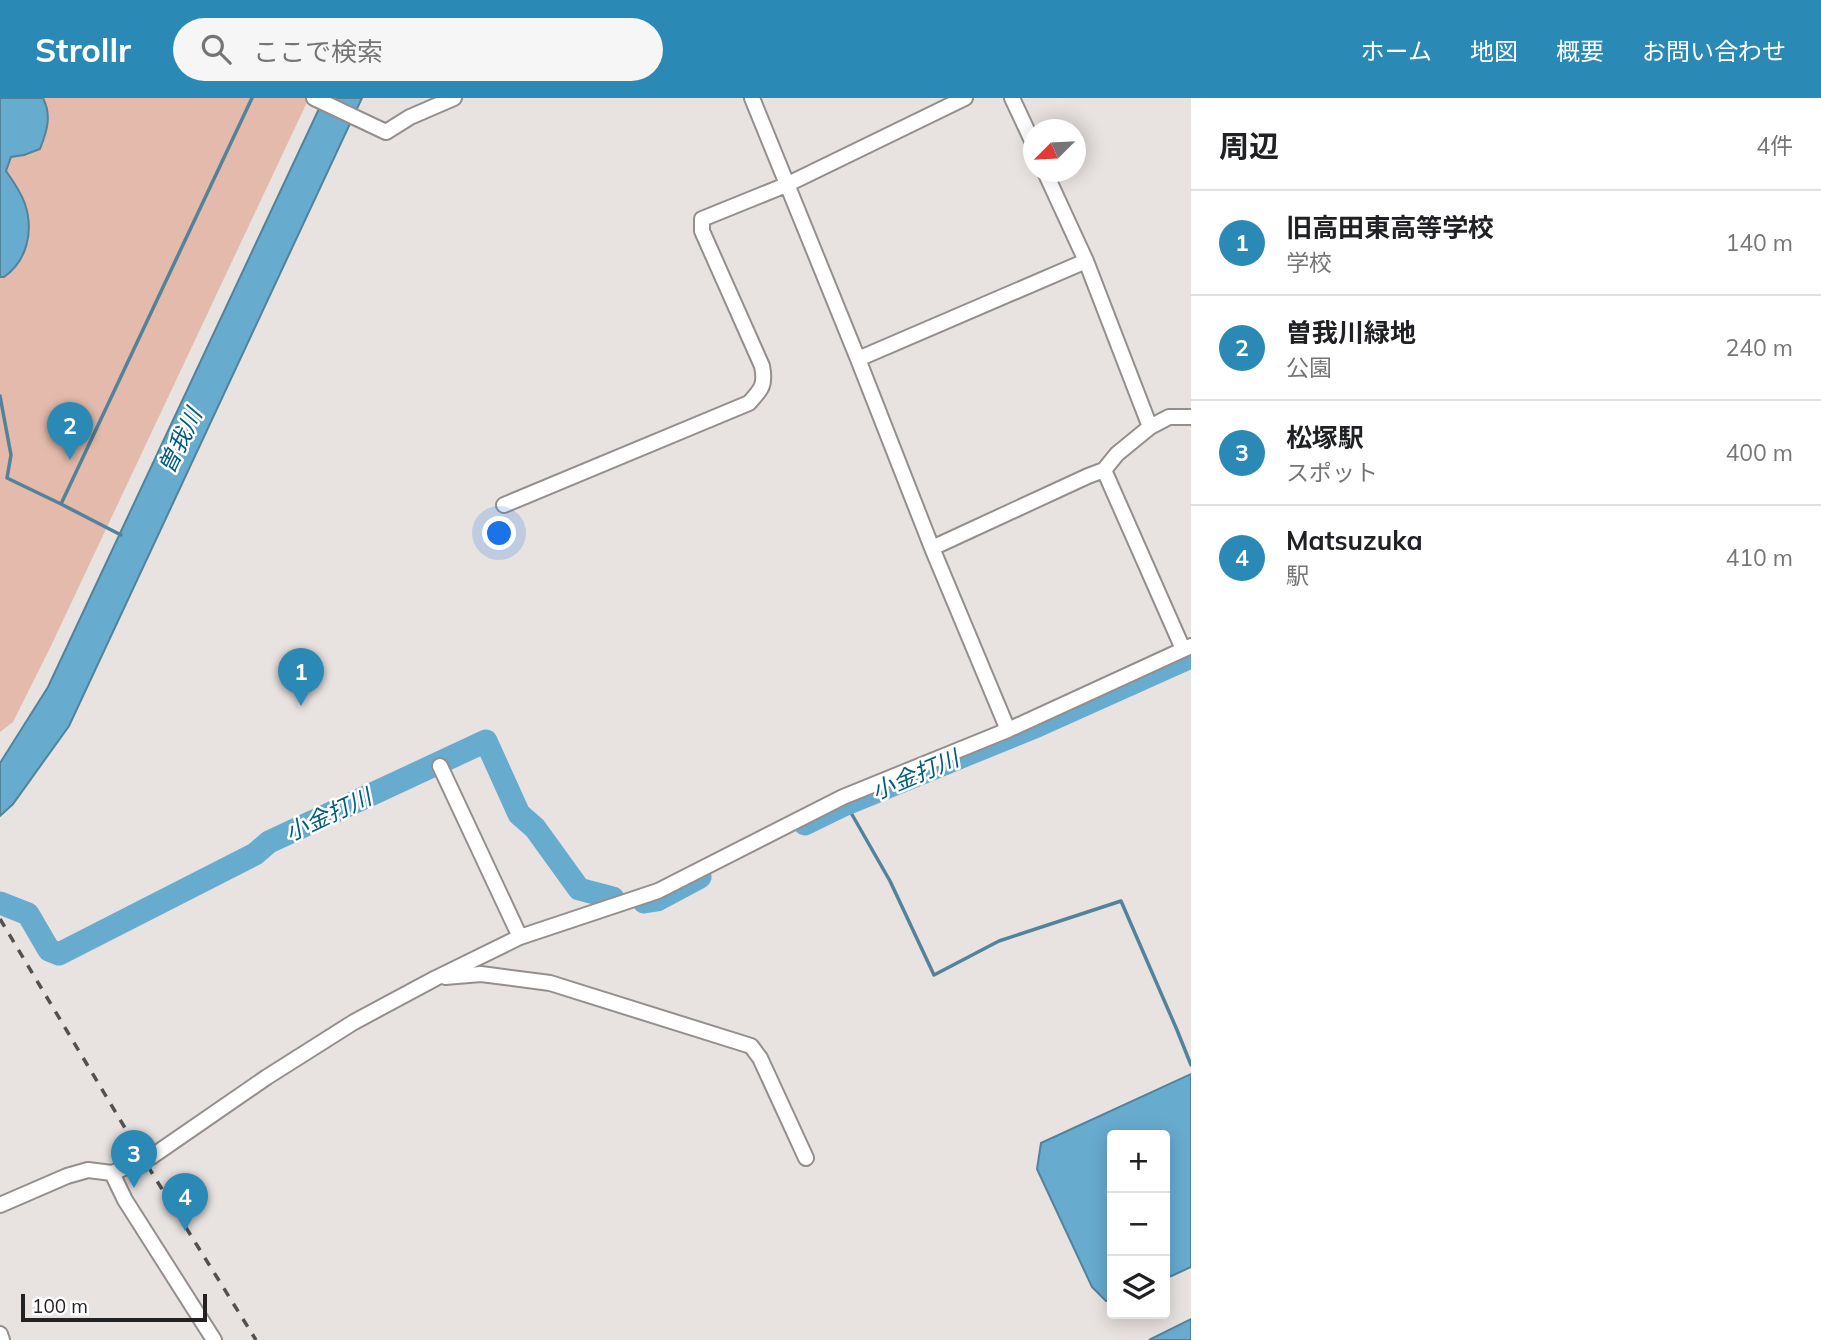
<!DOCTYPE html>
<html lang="ja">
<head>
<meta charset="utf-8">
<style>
	:root { --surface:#fff; --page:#f6f6f6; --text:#202124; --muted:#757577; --line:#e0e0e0; --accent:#2b89b5 }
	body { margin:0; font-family:Mulish,"Noto Sans JP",sans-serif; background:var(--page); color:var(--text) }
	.controls { position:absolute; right:21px; bottom:21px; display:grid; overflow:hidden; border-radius:7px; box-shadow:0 4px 18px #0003 }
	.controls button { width:63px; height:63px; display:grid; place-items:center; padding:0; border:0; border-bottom:2px solid var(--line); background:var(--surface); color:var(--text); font:35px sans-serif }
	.compass { position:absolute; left:1023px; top:21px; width:63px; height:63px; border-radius:50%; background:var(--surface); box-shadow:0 4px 18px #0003; rotate:246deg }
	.scale { position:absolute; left:21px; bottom:18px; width:186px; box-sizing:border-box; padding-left:7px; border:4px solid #232121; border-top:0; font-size:19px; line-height:24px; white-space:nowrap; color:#232121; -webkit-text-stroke:5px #fff; paint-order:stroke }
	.you { position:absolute; left:500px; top:436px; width:24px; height:24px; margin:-18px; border:5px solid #fff; border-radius:50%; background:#1a73e8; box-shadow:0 0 0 10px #1a73e833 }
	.badge { display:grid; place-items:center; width:46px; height:46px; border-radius:50%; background:var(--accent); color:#fff; font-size:23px; font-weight:700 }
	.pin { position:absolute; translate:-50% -58px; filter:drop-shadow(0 2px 4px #0008) }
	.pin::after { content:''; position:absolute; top:37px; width:24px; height:21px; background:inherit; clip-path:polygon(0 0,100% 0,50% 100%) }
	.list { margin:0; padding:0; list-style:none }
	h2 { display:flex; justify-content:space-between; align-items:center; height:91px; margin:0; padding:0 28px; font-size:30px }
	h2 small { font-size:23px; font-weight:400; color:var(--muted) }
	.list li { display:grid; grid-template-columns:46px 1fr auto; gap:21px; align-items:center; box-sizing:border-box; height:105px; padding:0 28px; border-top:2px solid var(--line) }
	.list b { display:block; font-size:26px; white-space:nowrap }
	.list p { margin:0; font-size:23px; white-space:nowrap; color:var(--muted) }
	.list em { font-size:23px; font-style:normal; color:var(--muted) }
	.icon { flex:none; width:38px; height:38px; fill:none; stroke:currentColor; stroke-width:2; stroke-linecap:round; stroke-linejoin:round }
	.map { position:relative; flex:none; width:1191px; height:1242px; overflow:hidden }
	header { display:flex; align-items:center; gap:42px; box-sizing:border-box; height:98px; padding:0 35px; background:var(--accent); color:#fff }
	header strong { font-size:33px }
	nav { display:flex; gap:38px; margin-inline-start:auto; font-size:24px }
	.search { width:490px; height:63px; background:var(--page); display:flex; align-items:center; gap:18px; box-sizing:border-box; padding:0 24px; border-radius:38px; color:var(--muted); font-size:26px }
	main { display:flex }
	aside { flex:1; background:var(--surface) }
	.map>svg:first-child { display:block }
	.green { fill:#e3baac }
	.water { fill:#67abcf; stroke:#53829b; stroke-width:2 }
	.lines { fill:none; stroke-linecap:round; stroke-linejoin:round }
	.stream { stroke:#53829b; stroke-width:3.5 }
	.river { stroke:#67abcf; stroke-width:23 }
	.minor-casing { stroke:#948f8d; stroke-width:18 }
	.minor { stroke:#fff; stroke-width:14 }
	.rail { stroke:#53504f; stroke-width:3.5; stroke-dasharray:9 9; stroke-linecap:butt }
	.labels { text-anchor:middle; stroke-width:5; stroke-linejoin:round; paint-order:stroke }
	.water-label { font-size:23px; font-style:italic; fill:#005d80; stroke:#fff }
</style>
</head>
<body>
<header>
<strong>Strollr</strong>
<div class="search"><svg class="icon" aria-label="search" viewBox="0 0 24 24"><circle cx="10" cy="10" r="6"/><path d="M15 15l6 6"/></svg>ここで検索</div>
<nav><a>ホーム</a><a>地図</a><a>概要</a><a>お問い合わせ</a></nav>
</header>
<main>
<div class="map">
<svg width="1191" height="1242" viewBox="0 0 1191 1242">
	<rect width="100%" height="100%" fill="#e8e2e0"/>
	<!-- green -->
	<path class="green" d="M0,0h309l-259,550 -37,74 -13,10z"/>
	<!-- water -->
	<path class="water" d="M0,0h43c9,18 4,33 -3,51l-16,6 -13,2 -5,14c7,10 15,21 19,33 9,27 2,57 -21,73h-4z
		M324,0h38l-293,628 -56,78 -13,12v-53l48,-76z
		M1191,976v193l-26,12v-144h-53v166h-6l-14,-14 -55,-118 4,-26z
		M1191,1221v21h-42z"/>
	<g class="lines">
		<!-- stream -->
		<path class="stream" d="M0,298l11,59 -4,23 54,26 191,-406
			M61,406l60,31
			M846,706l44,77 44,94 65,-34 122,-40 56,129 14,35"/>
		<!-- river -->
		<path class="river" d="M805,726l41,-20 191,-78 154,-69
			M644,804l13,-2 43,-23
			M0,805l28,11 21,36 10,4 196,-100 14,-12 217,-101 33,73 16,14 44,61 34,9"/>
		<!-- minor casing -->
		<g class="minor-casing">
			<path id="minor" d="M314,0l72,34 24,-15 44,-19
				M752,0l106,261 74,189 76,182
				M1012,0l22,47
				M1045,74l41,89 64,166
				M858,261l228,-98
				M1104,372l79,179
				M504,407l245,-102c12,-13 17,-18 13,-37l-60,-135v-12l84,-34 179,-87
				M932,450l156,-72 16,-6 13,-16 33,-27 19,-10h22
				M440,668l80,171
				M445,879l36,-3 69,9 201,63 9,12 46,100
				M112,1075l13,27 89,140
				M0,1107l67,-29 21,-6 24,3 39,-16 116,-80 87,-55 82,-44 84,-41 138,-46 185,-94 165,-67 183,-84
				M0,1236l2,6"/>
		</g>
		<!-- minor -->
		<use href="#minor" class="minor"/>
		<!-- rail -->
		<path class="rail" d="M0,821l152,254 104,167"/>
	</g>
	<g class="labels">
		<!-- water labels -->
		<g class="water-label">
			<text transform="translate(180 343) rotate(-64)" y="8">曽我川</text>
			<text transform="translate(915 677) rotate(-23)" y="8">小金打川</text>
			<text transform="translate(328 717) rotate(-25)" y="8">小金打川</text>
		</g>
	</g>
</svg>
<div class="controls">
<button>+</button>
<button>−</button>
<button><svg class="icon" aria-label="layers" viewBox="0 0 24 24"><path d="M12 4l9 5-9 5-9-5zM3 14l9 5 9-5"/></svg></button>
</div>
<svg class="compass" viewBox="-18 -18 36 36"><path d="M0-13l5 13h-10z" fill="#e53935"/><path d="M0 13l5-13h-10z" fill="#757577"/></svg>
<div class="scale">100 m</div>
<div class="you"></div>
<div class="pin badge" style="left:301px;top:608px">1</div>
<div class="pin badge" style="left:70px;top:362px">2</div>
<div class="pin badge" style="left:134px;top:1090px">3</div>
<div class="pin badge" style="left:185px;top:1133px">4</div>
</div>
<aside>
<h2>周辺<small>4件</small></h2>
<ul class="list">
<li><span class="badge">1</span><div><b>旧高田東高等学校</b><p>学校</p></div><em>140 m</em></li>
<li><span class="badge">2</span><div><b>曽我川緑地</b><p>公園</p></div><em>240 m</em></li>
<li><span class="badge">3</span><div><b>松塚駅</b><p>スポット</p></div><em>400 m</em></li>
<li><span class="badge">4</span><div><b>Matsuzuka</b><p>駅</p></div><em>410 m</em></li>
</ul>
</aside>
</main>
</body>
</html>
